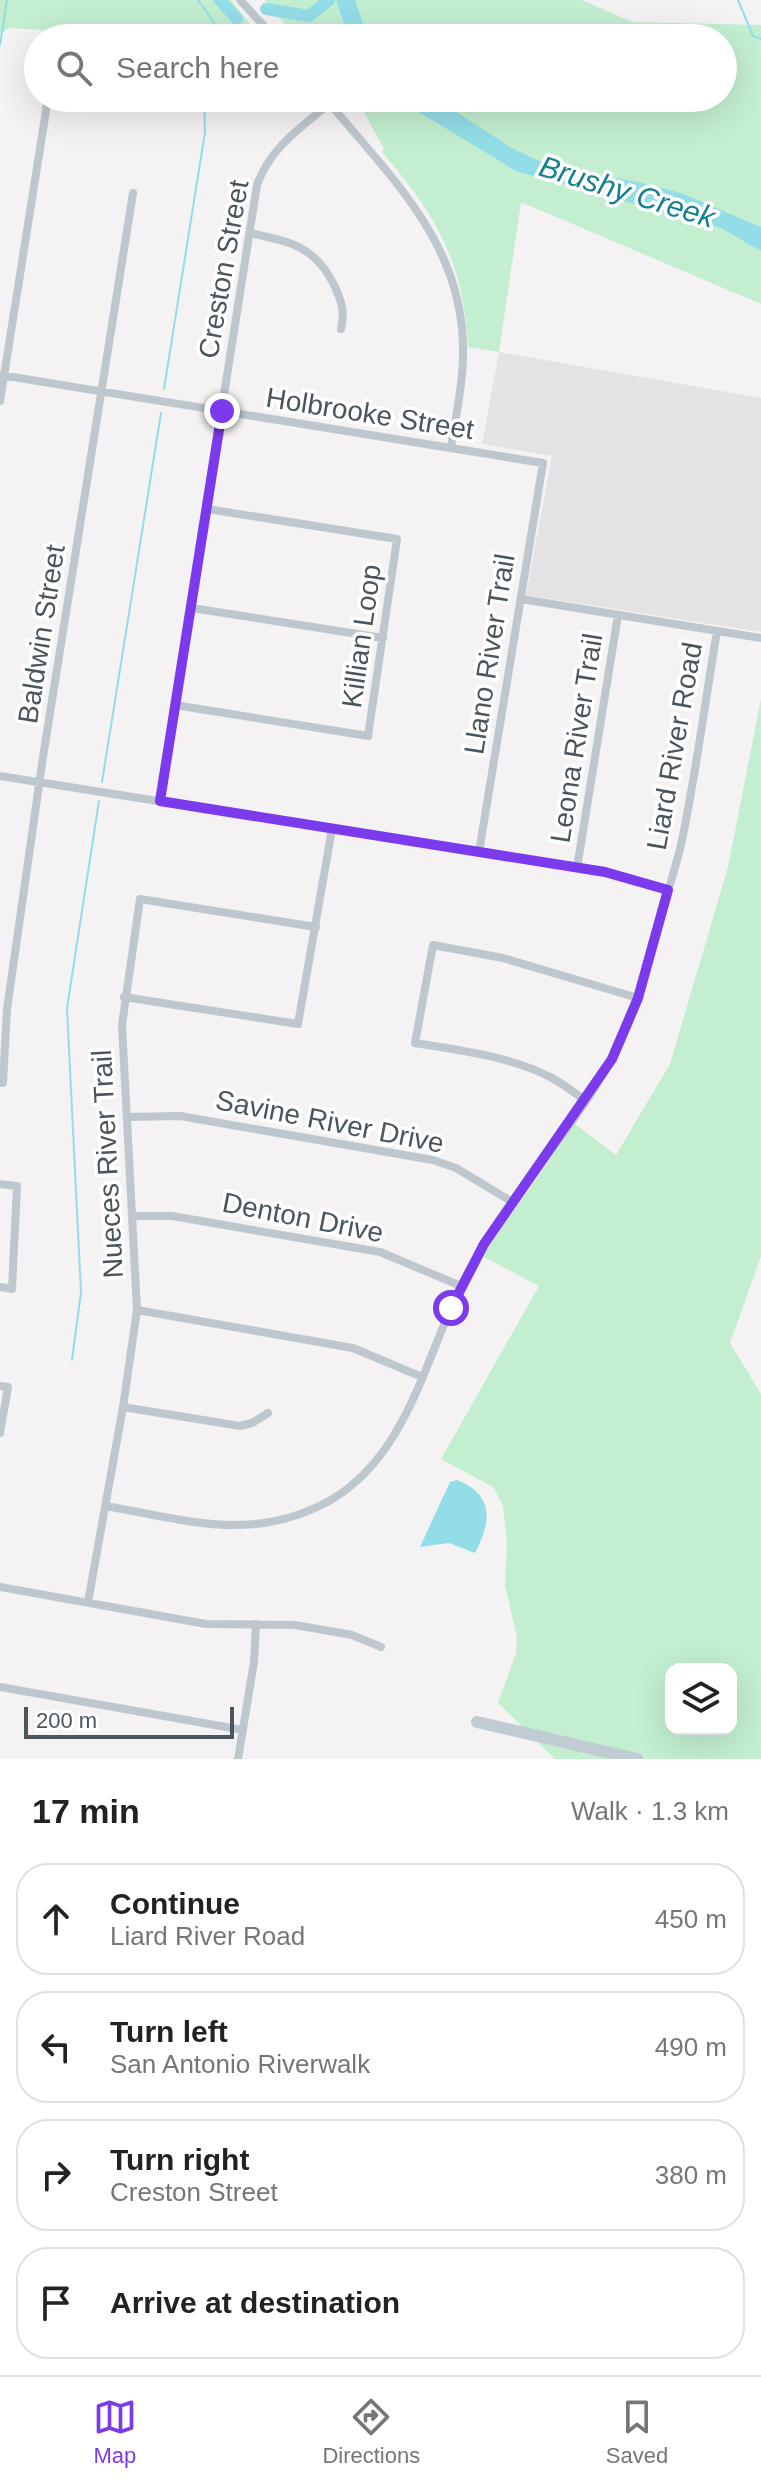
<!DOCTYPE html>
<html lang="en">
<head>
<meta charset="utf-8">
<style>
	:root { --surface:#fff; --page:#f2f2f2; --text:#222; --muted:#767676; --line:#e0e0e0; --accent:#7c3aed }
	body { margin:0; font-family:Arial,sans-serif; background:var(--page); color:var(--text) }
	.controls { position:absolute; right:24px; bottom:24px; display:grid; overflow:hidden; border-radius:16px; box-shadow:0 8px 32px #0002 }
	.controls button { width:72px; height:72px; display:grid; place-items:center; padding:0; border:0; border-bottom:2px solid var(--line); background:var(--surface); color:var(--text); font:40px sans-serif }
	.scale { position:absolute; left:24px; bottom:20px; width:210px; box-sizing:border-box; padding-left:8px; border:4px solid #4a565e; border-top:0; font-size:22px; line-height:28px; white-space:nowrap; color:#4a565e; -webkit-text-stroke:6px #fff; paint-order:stroke }
	.stop { position:absolute; width:24px; height:24px; margin:-18px; border:6px solid #7c3aed; border-radius:50%; background:#fff }
	.stop.end { background:#7c3aed; border-color:#fff; box-shadow:0 2px 8px #0008 }
	.list { margin:0; padding:0; list-style:none }
	h2 { display:flex; justify-content:space-between; align-items:center; height:104px; margin:0; padding:0 32px; font-size:34px }
	h2 small { font-size:26px; font-weight:400; color:var(--muted) }
	.list li { display:grid; grid-template-columns:52px 1fr auto; gap:24px; align-items:center; box-sizing:border-box; height:112px; margin:0 16px 16px; padding:0 16px; border:2px solid var(--line); border-radius:32px }
	.list b { display:block; font-size:30px; white-space:nowrap }
	.list p { margin:0; font-size:26px; white-space:nowrap; color:var(--muted) }
	.list em { font-size:26px; font-style:normal; color:var(--muted) }
	.icon { flex:none; width:44px; height:44px; fill:none; stroke:currentColor; stroke-width:2; stroke-linecap:round; stroke-linejoin:round }
	.map { position:relative; flex:none; width:761px; height:1759px; overflow:hidden }
	.search { position:absolute; background:var(--surface); box-shadow:0 8px 32px #0002; left:24px; right:24px; top:24px; height:88px; display:flex; align-items:center; gap:20px; box-sizing:border-box; padding:0 28px; border-radius:44px; color:var(--muted); font-size:30px }
	.sheet { height:616px; background:var(--surface) }
	nav { display:flex; justify-content:space-around; align-items:center; box-sizing:border-box; height:112px; border-top:2px solid var(--line); background:var(--surface); font-size:22px; color:var(--muted) }
	nav a { display:grid; justify-items:center; gap:4px }
	nav .on { color:var(--accent) }
	.map>svg:first-child { display:block }
	.education { fill:#e4e3e3 }
	.green { fill:#c3eed0; fill-rule:evenodd }
	.water { fill:#93dde8 }
	.lines { fill:none; stroke-linecap:round; stroke-linejoin:round }
	.stream { stroke:#93dde8; stroke-width:2 }
	.river { stroke:#93dde8; stroke-width:12 }
	.street { stroke:#bec7cd; stroke-width:8 }
	.secondary { stroke:#c0cbd4; stroke-width:12 }
	.route { stroke:#7c3aed; stroke-width:10 }
	.labels { text-anchor:middle; stroke-width:7; stroke-linejoin:round; paint-order:stroke }
	.street-label { font-size:28px; fill:#4a565e; stroke:#fff }
	.water-label { font-size:30px; font-style:italic; fill:#148090; stroke:#fff }
</style>
</head>
<body>
<div class="map">
<svg width="761" height="1759" viewBox="0 0 761 1759">
	<rect width="100%" height="100%" fill="#f4f2f2"/>
	<!-- education -->
	<path class="education" d="M499,352l262,46v234l-235,-37 26,-139 -70,-12z"/>
	<!-- green -->
	<path class="green" d="M0,0h231l22,28 -9,10h-59l-176,-10 -9,6z
		M264,0h318l50,22 129,3v279l-240,-102 -22,150 -31,-5c-4,-85 -32,-132 -86,-195l2,-3 -26,-48 -1,-3h366v-60h-426z
		M761,699v557l-31,87 31,51v365h-206l-57,-56 18,-50 1,-16 -12,-51 2,-44 -4,-36 -10,-19 -52,-28 98,-173 -57,-30 93,-132 41,31 54,-91 58,-197zM671,1669h60v60h-60z"/>
	<!-- water -->
	<path class="water" d="M336,0h19l13,38h-19z
		M402,98h26l30,15 52,34 39,19 89,16 43,11 80,34v24l-40,-23 -205,-57 -107,-65z
		M457,1480c38,15 34,42 18,73l-26,-10 -29,4 30,-65z"/>
	<g class="lines">
		<!-- stream -->
		<path class="stream" d="M198,0l16,22 -9,16
			M738,0l15,36 8,3
			M0,45l7,-45
			M164,389l41,-257 -1,-34
			M102,782l59,-369
			M72,1360l9,-68 -14,-284 32,-207"/>
		<!-- river -->
		<path class="river" d="M220,0l17,19
			M266,9l43,7 20,-16"/>
		<!-- street -->
		<path class="street" d="M240,0l35,38
			M254,38l11,-11
			M325,98c65,79 141,147 138,258 0,31 -8,62 -12,92
			M250,233c40,9 66,13 85,54 7,15 10,26 6,42
			M0,375l543,88 -64,389
			M0,401l48,-303
			M521,599l240,39
			M192,608l191,30
			M175,705l193,31 29,-197 -190,-30
			M0,776l605,96 63,18
			M160,801l97,-616c13,-37 43,-57 72,-81
			M577,868l41,-253
			M124,997l174,27 34,-195
			M0,1083h3l4,-74 36,-252 90,-564
			M585,1100c-12,-8 -24,-18 -37,-24 -40,-20 -90,-26 -133,-33l18,-98 70,13 135,40
			M127,1117l53,-1 253,44 23,8 58,35
			M0,1184l17,2 -5,103 -12,-2
			M132,1216h40l208,36 81,34
			M137,1310l216,38 69,29
			M0,1386l8,1 -8,46
			M123,1407l117,19 12,-3 16,-10
			M106,1506c80,14 147,37 223,-5 78,-44 96,-143 133,-217 41,-81 107,-147 151,-227 21,-39 31,-82 43,-125 8,-29 18,-58 25,-87 15,-71 24,-143 36,-214
			M0,1587l206,37 89,1 57,10 29,12
			M88,1602l35,-195 14,-97 -15,-285 18,-126 176,28
			M0,1687l243,43
			M238,1759l16,-97 2,-38"/>
		<!-- secondary -->
		<path class="secondary" d="M477,1722l160,37"/>
	</g>
	<g class="lines">
		<!-- route -->
		<path class="route" d="M222,411l-62,390 445,71 63,18 -30,108 -26,61 -128,185 -33,64"/>
	</g>
	<g class="labels">
		<!-- street labels -->
		<g class="street-label">
			<text transform="translate(223 269) rotate(-80)" y="10">Creston Street</text>
			<text transform="translate(370 413) rotate(9)" y="10">Holbrooke Street</text>
			<text transform="translate(41 634) rotate(-81)" y="10">Baldwin Street</text>
			<text transform="translate(361 636) rotate(-82)" y="10">Killian Loop</text>
			<text transform="translate(489 654) rotate(-81)" y="10">Llano River Trail</text>
			<text transform="translate(576 738) rotate(-81)" y="10">Leona River Trail</text>
			<text transform="translate(674 746) rotate(-80)" y="10">Liard River Road</text>
			<text transform="translate(330 1121) rotate(11)" y="10">Savine River Drive</text>
			<text transform="translate(107 1164) rotate(-93)" y="10">Nueces River Trail</text>
			<text transform="translate(303 1217) rotate(11)" y="10">Denton Drive</text>
		</g>
		<!-- water labels -->
		<g class="water-label">
			<text transform="translate(627 192) rotate(17)" y="10">Brushy Creek</text>
		</g>
	</g>
</svg>
<div class="controls">
<button><svg class="icon" aria-label="layers" viewBox="0 0 24 24"><path d="M12 4l9 5-9 5-9-5zM3 14l9 5 9-5"/></svg></button>
</div>
<div class="scale">200 m</div>
<div class="stop" style="left:451px;top:1308px"></div>
<div class="stop end" style="left:222px;top:411px"></div>
<div class="search"><svg class="icon" aria-label="search" viewBox="0 0 24 24"><circle cx="10" cy="10" r="6"/><path d="M15 15l6 6"/></svg>Search here</div>
</div>
<section class="sheet">
<h2>17 min<small>Walk · 1.3 km</small></h2>
<ul class="list">
<li><svg class="icon" aria-label="ahead" viewBox="0 0 24 24"><path d="M12 20V5M6 11l6-6 6 6"/></svg><div><b>Continue</b><p>Liard River Road</p></div><em>450 m</em></li>
<li><svg class="icon" aria-label="left" viewBox="0 0 24 24"><path d="M17 20v-9H6M10 6l-5 5 5 5"/></svg><div><b>Turn left</b><p>San Antonio Riverwalk</p></div><em>490 m</em></li>
<li><svg class="icon" aria-label="right" viewBox="0 0 24 24"><path d="M7 20v-9h11M14 6l5 5-5 5"/></svg><div><b>Turn right</b><p>Creston Street</p></div><em>380 m</em></li>
<li><svg class="icon" aria-label="arrive" viewBox="0 0 24 24"><path d="M6 21V4h12l-3 4 3 4H6"/></svg><div><b>Arrive at destination</b></div></li>
</ul>
</section>
<nav>
<a class="on"><svg class="icon" aria-label="map" viewBox="0 0 24 24"><path d="M3 6l6-2 6 2 6-2v14l-6 2-6-2-6 2zM9 4v14M15 6v14"/></svg>Map</a>
<a><svg class="icon" aria-label="directions" viewBox="0 0 24 24"><path d="M12 3l9 9-9 9-9-9zM9 14v-3h6M13 9l2 2-2 2"/></svg>Directions</a>
<a><svg class="icon" aria-label="saved" viewBox="0 0 24 24"><path d="M7 4h10v16l-5-4-5 4z"/></svg>Saved</a>
</nav>
</body>
</html>
